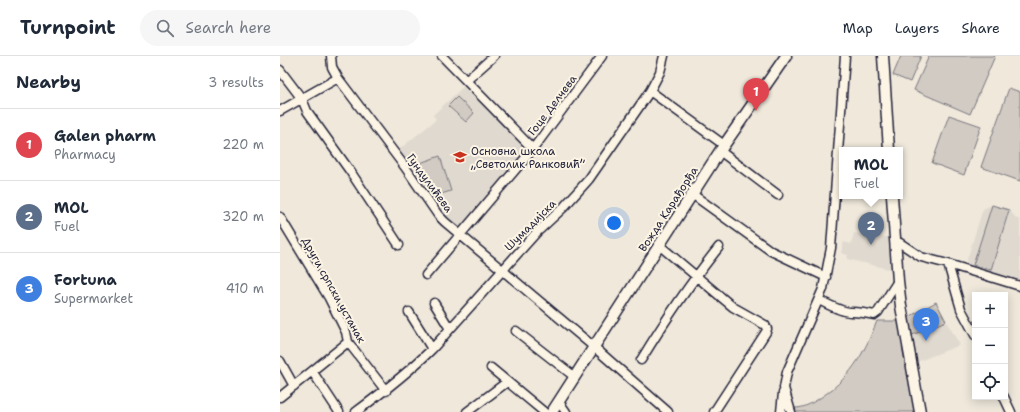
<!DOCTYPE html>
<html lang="en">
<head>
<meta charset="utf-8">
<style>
	:root { --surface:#fff; --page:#f6f6f7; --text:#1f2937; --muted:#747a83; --line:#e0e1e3; --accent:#c8321e }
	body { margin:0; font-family:"Shantell Sans",sans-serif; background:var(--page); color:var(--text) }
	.controls { position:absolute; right:12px; bottom:12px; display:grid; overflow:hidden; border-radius:0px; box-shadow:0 2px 10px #0003 }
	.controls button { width:36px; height:36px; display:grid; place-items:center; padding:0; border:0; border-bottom:1px solid var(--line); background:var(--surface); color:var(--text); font:20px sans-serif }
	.you { position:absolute; left:334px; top:167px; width:14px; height:14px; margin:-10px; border:3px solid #fff; border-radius:50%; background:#1a73e8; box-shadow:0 0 0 6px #1a73e833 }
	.badge { display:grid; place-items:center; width:26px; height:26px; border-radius:50%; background:var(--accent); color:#fff; font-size:13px; font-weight:700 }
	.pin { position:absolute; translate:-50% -33px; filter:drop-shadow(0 1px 2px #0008) }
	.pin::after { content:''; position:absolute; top:21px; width:14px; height:12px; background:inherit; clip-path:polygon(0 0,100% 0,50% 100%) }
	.popup { position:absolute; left:559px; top:91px; width:64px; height:52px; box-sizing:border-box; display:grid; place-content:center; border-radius:0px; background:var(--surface); filter:drop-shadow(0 1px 3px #0005); font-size:13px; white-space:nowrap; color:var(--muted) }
	.popup b { font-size:15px; color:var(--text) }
	.popup::after { content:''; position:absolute; left:50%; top:100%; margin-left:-8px; border:8px solid transparent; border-top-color:var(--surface) }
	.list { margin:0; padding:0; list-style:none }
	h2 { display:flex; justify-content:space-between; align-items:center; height:52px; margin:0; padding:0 16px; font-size:17px }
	h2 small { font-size:13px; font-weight:400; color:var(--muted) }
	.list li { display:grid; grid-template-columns:26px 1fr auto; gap:12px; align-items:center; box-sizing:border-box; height:72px; padding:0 16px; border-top:1px solid var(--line) }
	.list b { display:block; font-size:15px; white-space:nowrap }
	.list p { margin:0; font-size:13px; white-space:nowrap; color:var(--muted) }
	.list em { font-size:13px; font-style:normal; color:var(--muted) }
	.icon { flex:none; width:22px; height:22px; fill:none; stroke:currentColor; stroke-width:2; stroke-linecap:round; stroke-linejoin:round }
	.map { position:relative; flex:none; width:740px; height:356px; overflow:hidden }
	header { display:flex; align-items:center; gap:24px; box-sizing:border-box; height:56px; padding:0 20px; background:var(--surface); border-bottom:1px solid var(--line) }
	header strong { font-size:19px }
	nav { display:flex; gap:22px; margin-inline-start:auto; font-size:14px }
	.search { width:280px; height:36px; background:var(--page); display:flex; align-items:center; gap:10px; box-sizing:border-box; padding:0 14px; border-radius:22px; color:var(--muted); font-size:15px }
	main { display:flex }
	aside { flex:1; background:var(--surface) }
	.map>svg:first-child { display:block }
	.built { fill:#e0d9cf }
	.green { fill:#d1cbc3; stroke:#7a767f }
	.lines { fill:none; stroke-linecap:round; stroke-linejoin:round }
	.minor-casing { stroke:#22223b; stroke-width:11 }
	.major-casing { stroke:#22223b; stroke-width:13 }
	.minor { stroke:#fcf5e5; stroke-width:8 }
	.major { stroke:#fcf5e5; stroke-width:10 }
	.labels { text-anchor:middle; stroke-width:4; stroke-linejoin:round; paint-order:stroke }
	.street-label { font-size:11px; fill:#22223b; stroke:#fcf5e5 }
	.poi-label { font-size:11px; fill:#22223b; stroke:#fcf5e5; text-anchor:start }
</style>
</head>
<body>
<header>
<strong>Turnpoint</strong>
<div class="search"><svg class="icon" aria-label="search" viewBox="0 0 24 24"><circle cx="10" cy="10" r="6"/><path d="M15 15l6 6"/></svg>Search here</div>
<nav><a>Map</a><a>Layers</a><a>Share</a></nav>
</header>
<main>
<aside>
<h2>Nearby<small>3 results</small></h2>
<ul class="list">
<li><span class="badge" style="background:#e0444e">1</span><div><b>Galen pharm</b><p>Pharmacy</p></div><em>220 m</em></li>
<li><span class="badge" style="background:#5c6f8a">2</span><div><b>MOL</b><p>Fuel</p></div><em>320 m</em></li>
<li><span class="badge" style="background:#3f7fe0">3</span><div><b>Fortuna</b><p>Supermarket</p></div><em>410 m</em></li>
</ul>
</aside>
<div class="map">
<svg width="740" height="356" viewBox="0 0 740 356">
	<rect width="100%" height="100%" fill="#efe8db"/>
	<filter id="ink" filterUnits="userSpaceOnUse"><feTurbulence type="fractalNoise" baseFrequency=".025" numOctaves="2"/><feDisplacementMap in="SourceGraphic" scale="8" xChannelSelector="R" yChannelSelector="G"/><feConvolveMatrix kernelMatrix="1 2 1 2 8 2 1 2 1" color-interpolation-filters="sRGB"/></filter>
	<g filter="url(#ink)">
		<!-- built -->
		<path class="built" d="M185,29l62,63 -66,79h-5l-13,-11 -47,-64 36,-29 4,-4 -3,-4z
			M712,149l17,5 8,9 3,1v66l-56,-17 19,-60z
			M574,177l41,5 2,33 -50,-12 1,-4 -7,-2 3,-11 7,2z
			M666,265l14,24 -46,18 -4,-27z"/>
		<!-- green -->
		<path class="green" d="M621,0h20l-11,26 -17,-7z
			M649,0h66l-25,58 -56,-24z
			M729,32l11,4v89l-39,-14z
			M177,41l17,16 -8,9 -18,-16z
			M669,59l32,11 -17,49 -32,-12z
			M160,100l11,35 -20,6 -11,-34z
			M712,149l17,5 -18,60 -18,-5z
			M656,246l10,19 -36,15 -3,-18z
			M597,265h23l15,91h-132l3,-6c11,5 21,0 31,-6 33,-21 46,-44 60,-79z"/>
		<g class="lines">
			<!-- minor casing -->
			<g class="minor-casing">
				<path id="minor" d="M162,0l91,93
					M0,14l22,29 5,12 43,60 49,74
					M58,22l67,89 33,48 7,7 149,125 74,65
					M187,24l27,-24
					M370,35l74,54
					M0,55l58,-33 -6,-11 -1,-11
					M440,95l58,44
					M412,138l79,57 55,26
					M0,161l49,81 17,34 2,10 38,49
					M615,186l5,1 21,14 27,7 72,22
					M379,189l74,62 32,18 2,4 -1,3 -52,80
					M668,208l13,45 14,26
					M146,219l107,-126 69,-93
					M539,244c8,4 24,13 33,12 9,0 13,1 22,3l4,-3 20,-31
					M154,247l16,26
					M129,256l23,37
					M236,275l59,46
					M361,304c25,-41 48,-76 78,-113
					M0,305l14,25
					M211,312l53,44
					M32,315l27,41
					M0,341l68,-55
					M724,341l7,15
					M279,346l7,10
					M76,356c27,-20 53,-40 76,-63l104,-116 27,-25 26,-29 61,-88 10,-19 4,-16
					M187,356l40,-30
					M501,356l2,-19
					M511,356l-7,-24 3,-16 36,-83 8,-41 14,-192"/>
			</g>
			<!-- major casing -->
			<g class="major-casing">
				<path id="major" d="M603,0l6,94
					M612,140l6,85 3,25 19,106
					M272,356l168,-261 66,-95"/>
			</g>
			<!-- minor -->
			<use href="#minor" class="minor"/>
			<!-- major -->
			<use href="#major" class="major"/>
		</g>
	</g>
	<!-- icons -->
	<defs>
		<g id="school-bare" transform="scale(1.08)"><path d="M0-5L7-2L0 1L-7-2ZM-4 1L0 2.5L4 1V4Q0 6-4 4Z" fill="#c8321e" stroke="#fcf5e5" stroke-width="2.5" paint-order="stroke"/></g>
	</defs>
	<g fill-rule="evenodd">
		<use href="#school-bare" x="180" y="101"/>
	</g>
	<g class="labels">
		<!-- street labels -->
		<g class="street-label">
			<text transform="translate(272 49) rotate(-53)" y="4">Гоце Делчева</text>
			<text transform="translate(150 127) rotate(54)" y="4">Гундулићева</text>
			<text transform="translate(388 153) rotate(-57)" y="4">Вожда Карађорђа</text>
			<text transform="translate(250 169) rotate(-45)" y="4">Шумадијска</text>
			<text transform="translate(54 234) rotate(61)" y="4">Други српски устанак</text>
		</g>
		<!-- poi labels -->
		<g class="poi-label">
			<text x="191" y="99">Основна школа<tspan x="191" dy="13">„Светолик Ранковић”</tspan></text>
		</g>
	</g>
</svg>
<div class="controls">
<button>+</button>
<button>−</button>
<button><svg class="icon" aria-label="locate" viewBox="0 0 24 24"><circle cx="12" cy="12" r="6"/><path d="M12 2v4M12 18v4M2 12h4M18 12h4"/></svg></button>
</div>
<div class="you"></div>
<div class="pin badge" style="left:476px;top:55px;background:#e0444e">1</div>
<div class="pin badge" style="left:591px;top:189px;background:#5c6f8a">2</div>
<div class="popup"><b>MOL</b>Fuel</div>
<div class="pin badge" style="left:646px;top:285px;background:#3f7fe0">3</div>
</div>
</main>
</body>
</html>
